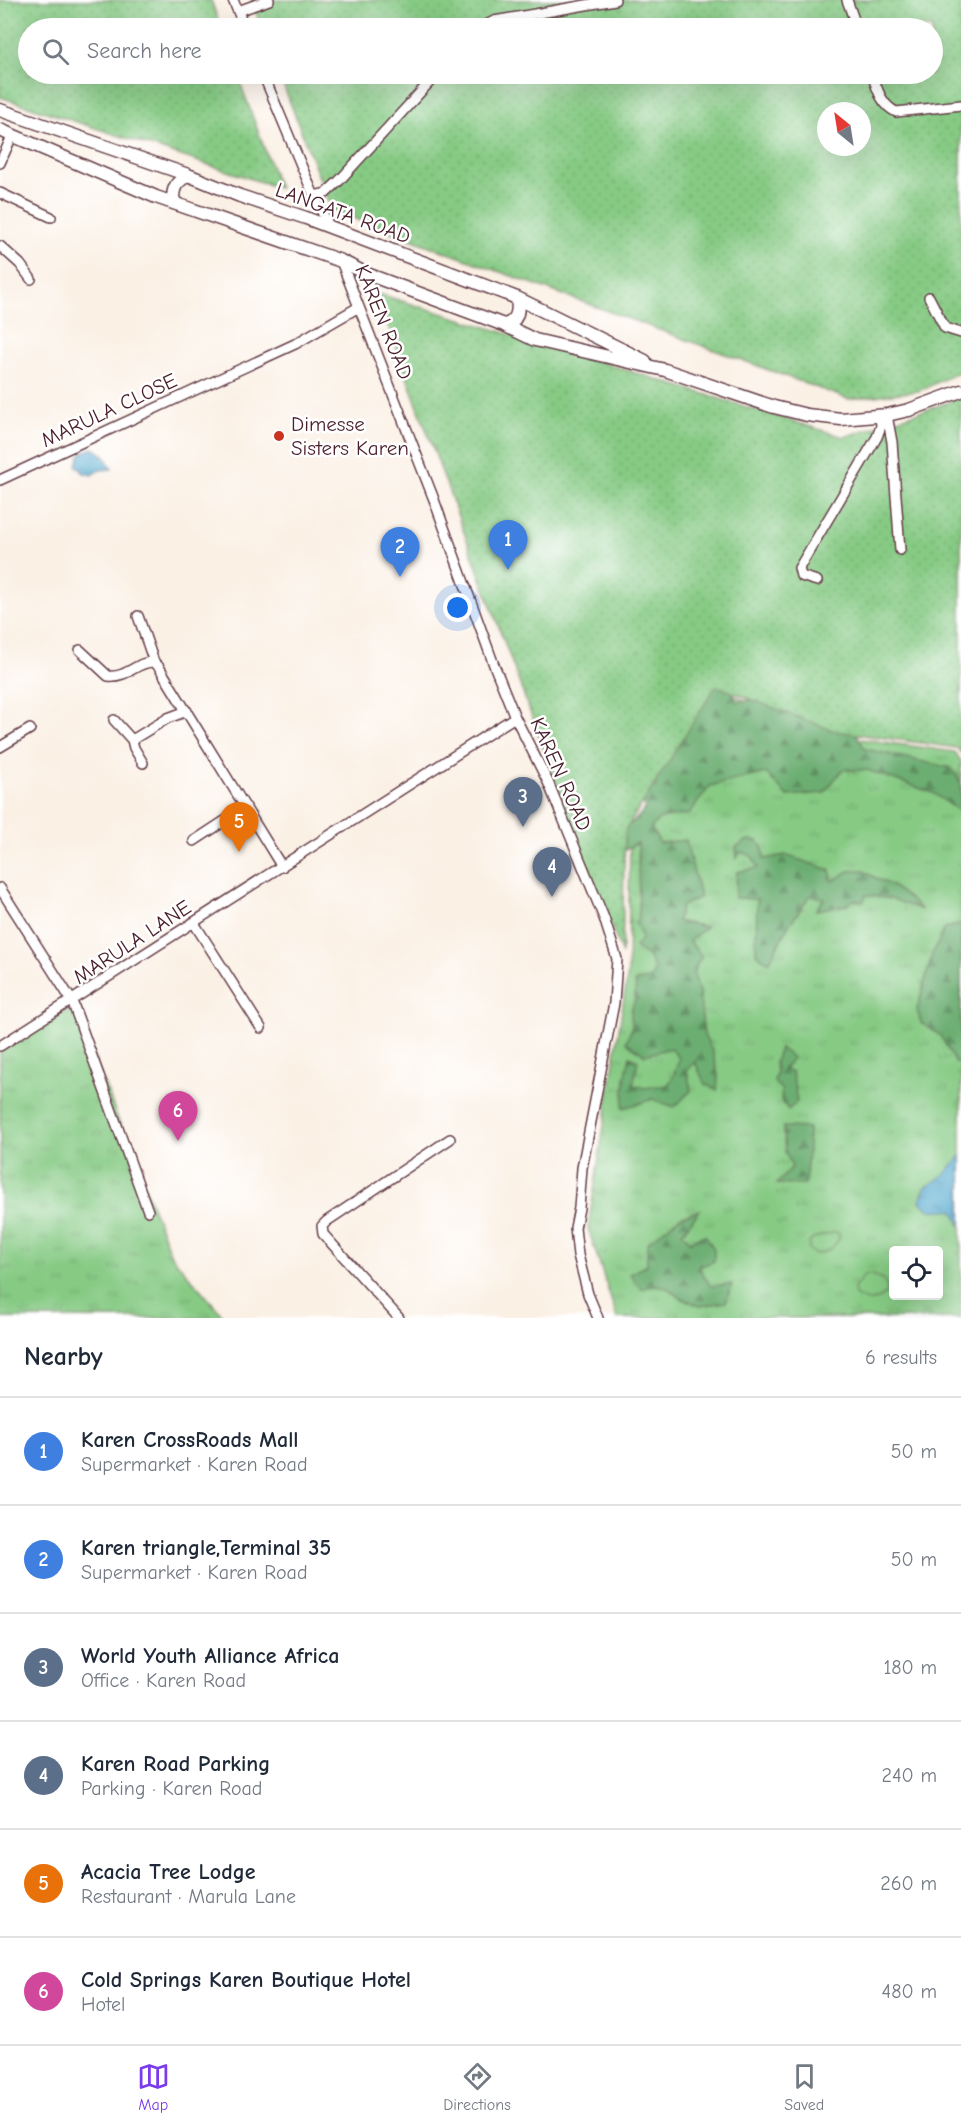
<!DOCTYPE html>
<html lang="en">
<head>
<meta charset="utf-8">
<style>
	:root { --surface:#fff; --page:#f6f6f7; --text:#1f2937; --muted:#747a83; --line:#e0e1e3; --accent:#7c3aed }
	body { margin:0; font-family:"Comic Neue",sans-serif; background:var(--page); color:var(--text) }
	.controls { position:absolute; right:18px; bottom:18px; display:grid; overflow:hidden; border-radius:6px; box-shadow:0 6px 24px #0002 }
	.controls button { width:54px; height:54px; display:grid; place-items:center; padding:0; border:0; border-bottom:2px solid var(--line); background:var(--surface); color:var(--text); font:30px sans-serif }
	.compass { position:absolute; left:817px; top:102px; width:54px; height:54px; border-radius:50%; background:var(--surface); box-shadow:0 6px 24px #0002; rotate:330deg }
	.you { position:absolute; left:458px; top:608px; width:21px; height:21px; margin:-15px; border:4px solid #fff; border-radius:50%; background:#1a73e8; box-shadow:0 0 0 9px #1a73e833 }
	.badge { display:grid; place-items:center; width:39px; height:39px; border-radius:50%; background:var(--accent); color:#fff; font-size:20px; font-weight:700 }
	.pin { position:absolute; translate:-50% -50px; filter:drop-shadow(0 2px 3px #0008) }
	.pin::after { content:''; position:absolute; top:32px; width:21px; height:18px; background:inherit; clip-path:polygon(0 0,100% 0,50% 100%) }
	.list { margin:0; padding:0; list-style:none }
	h2 { display:flex; justify-content:space-between; align-items:center; height:78px; margin:0; padding:0 24px; font-size:26px }
	h2 small { font-size:20px; font-weight:400; color:var(--muted) }
	.list li { display:grid; grid-template-columns:39px 1fr auto; gap:18px; align-items:center; box-sizing:border-box; height:108px; padding:0 24px; border-top:2px solid var(--line) }
	.list b { display:block; font-size:22px; white-space:nowrap }
	.list p { margin:0; font-size:20px; white-space:nowrap; color:var(--muted) }
	.list em { font-size:20px; font-style:normal; color:var(--muted) }
	.icon { flex:none; width:33px; height:33px; fill:none; stroke:currentColor; stroke-width:2; stroke-linecap:round; stroke-linejoin:round }
	.map { position:relative; flex:none; width:961px; height:1318px; overflow:hidden }
	.search { position:absolute; background:var(--surface); box-shadow:0 6px 24px #0002; left:18px; right:18px; top:18px; height:66px; display:flex; align-items:center; gap:15px; box-sizing:border-box; padding:0 21px; border-radius:33px; color:var(--muted); font-size:22px }
	.sheet { height:726px; background:var(--surface) }
	nav { display:flex; justify-content:space-around; align-items:center; box-sizing:border-box; height:84px; border-top:2px solid var(--line); background:var(--surface); font-size:16px; color:var(--muted) }
	nav a { display:grid; justify-items:center; gap:3px }
	nav .on { color:var(--accent) }
	.map>svg:first-child { display:block }
	.grass { fill:url(#grass-tufts); stroke:#687458; stroke-width:1.5; fill-rule:evenodd }
	.forest { fill:url(#forest-firs); stroke:#5b664e; stroke-width:1.5 }
	.park { fill:url(#park-dots); stroke:#687458; stroke-width:1.5; fill-rule:evenodd }
	.pitch { fill:#86ca84; stroke:#687458; stroke-width:1.5 }
	.water { fill:url(#water-ripples); stroke:#4d637c; stroke-width:1.5 }
	.lines { fill:none; stroke-linecap:round; stroke-linejoin:round }
	.minor-casing { stroke:#653e47; stroke-width:12 }
	.major-casing { stroke:#653e47; stroke-width:15 }
	.minor { stroke:#fff; stroke-width:9 }
	.major { stroke:#fff; stroke-width:12 }
	.poi-dot { fill:#c8321e; stroke:#fff; stroke-width:2 }
	.labels { text-anchor:middle; stroke-width:5; stroke-linejoin:round; paint-order:stroke }
	.street-label { font-size:21px; fill:#4a1f2b; stroke:#fff }
	.poi-label { font-size:21px; fill:#4a1f2b; stroke:#fff; text-anchor:start }
</style>
</head>
<body>
<div class="map">
<svg width="961" height="1318" viewBox="0 0 961 1318">
	<defs>
		<pattern id="grass-tufts" width="24" height="20" patternUnits="userSpaceOnUse" patternTransform="scale(1.5)"><rect width="24" height="20" fill="#86ca84"/><path d="M3 7l-1-3M5 7V3M7 7l1-3M15 17l-1-3M17 17v-4M19 17l1-3" fill="none" stroke="#75ad72"/></pattern>
		<pattern id="forest-firs" width="22" height="20" patternUnits="userSpaceOnUse" patternTransform="scale(1.5)"><rect width="22" height="20" fill="#6cae72"/><path d="M5 1l3.5 6h-7zM16 11l3.5 6h-7z" fill="#5b8d5e"/></pattern>
		<pattern id="park-dots" width="8" height="8" patternUnits="userSpaceOnUse" patternTransform="scale(1.5)"><rect width="8" height="8" fill="#86ca84"/><path d="M2 2h.1M6 6h.1" fill="none" stroke="#75ad72" stroke-width="1.8" stroke-linecap="round"/></pattern>
		<pattern id="water-ripples" width="26" height="14" patternUnits="userSpaceOnUse" patternTransform="scale(1.5)"><rect width="26" height="14" fill="#50a7cd"/><path d="M2 4q2-2 4 0t4 0M15 11q2-2 4 0t4 0" fill="none" stroke="#4487a7"/></pattern>
	</defs>
	<rect width="100%" height="100%" fill="#fff"/>
	<filter id="ink" filterUnits="userSpaceOnUse"><feTurbulence type="fractalNoise" baseFrequency=".0167" numOctaves="2"/><feDisplacementMap in="SourceGraphic" scale="12" xChannelSelector="R" yChannelSelector="G"/><feConvolveMatrix kernelMatrix="1 2 1 2 8 2 1 2 1" color-interpolation-filters="sRGB"/></filter>
	<filter id="wash" filterUnits="userSpaceOnUse"><feTurbulence type="fractalNoise" baseFrequency=".008" numOctaves="4" result="noise"/><feDisplacementMap in="SourceGraphic" scale="24" xChannelSelector="R" yChannelSelector="G"/><feGaussianBlur stdDeviation="1.35" result="paint"/><feColorMatrix in="noise" values="0 0 0 0 0 0 0 0 0 0 0 0 0 0 0 0 0 1.4 0 .05"/><feComposite in="paint" operator="in"/></filter>
	<g filter="url(#wash)">
		<rect width="100%" height="100%" fill="#fbf0e4"/>
		<!-- grass -->
		<path class="grass" d="M719,690l113,45 123,17 6,9v557h-344l-29,-90 40,-257 2,-132zM894,1250h44v46h-44z
			M74,1006l97,249 54,63h-225v-266z"/>
		<!-- forest -->
		<path class="forest" d="M731,685l5,17c28,-8 83,11 113,18l16,29 86,19 10,14v30l-28,-19 -66,-23h-25l-18,23 -37,3 -21,-23 -56,13 -21,28 -30,5 -8,9 9,15 26,-3c4,20 10,38 14,57l-18,9 -5,15 29,6 -17,14 13,15 -9,15 6,20 5,44 8,15 6,25 -1,15 -12,-6 -10,-22 -8,8 4,21 -17,16 -21,-8 -30,9 2,-30 5,-22 8,4 -5,25 12,3 23,-3 6,-10 5,-16 -8,-11 -26,7 -19,-13 6,-14 -1,-17 4,-12 1,-18 14,-2 5,-9 -7,-14 -13,-9 7,-9 -6,-15 3,-11 -1,-69 -21,12 1,-24c13,-6 19,-11 27,-23l-3,-10 4,-8 10,-3 -3,-8 20,-91z
			M748,840l10,1 5,8 1,10 21,-4 45,15 3,11 16,-10 14,-1c8,7 16,9 25,14 13,6 23,17 34,26l-30,-11 -26,-4 -3,7 -9,-2 -7,5 -31,5 8,-12 -15,-2c-5,10 -12,18 -19,27 -8,12 -13,27 -21,39l-13,-8 1,-55 -22,-1 2,-26 21,-4 -6,-12 -12,-4 -3,6 -1,-11z
			M958,925l3,2v136l-6,-1 -15,-27 -19,-12 -4,-13 15,-55 13,-27z
			M780,1048l13,10 -10,11 9,3 5,30 -9,8 -7,-10 1,-10 -8,-8 2,-9 -1,-11z
			M783,1127l25,1v25l-3,31h-28l15,-17 -7,-16z
			M700,1210l-18,23 8,8 15,-6 9,14v12l-15,6 11,19 22,-2 -6,18 -26,4 -19,-8 -14,-10 -11,-3 -15,4 -11,-15 17,-9v-22l33,-26z"/>
		<!-- park -->
		<path class="park" d="M0,0h211l10,28h-193v46h209l42,114 -279,-91z
			M251,0h710v371l-42,20 -71,8 -509,-186 -8,-5 -52,-134h653v-46h-670zM826,111h36v36h-36z
			M376,293l468,144 117,-39v355l-4,-5 -122,-17 -119,-45 -91,145 -3,123 -53,-136z"/>
		<!-- pitch -->
		<path class="pitch" d="M836,1232l3,2v5c-5,9 -14,14 -25,15l-5,-5v-6l5,-5z
			M871,1274l13,6 4,11c-10,12 -21,13 -33,4l-1,-7 10,-13z"/>
		<!-- water -->
		<path class="water" d="M94,448l10,7 8,14 -12,1 -8,5 -8,-2 -7,-7c2,-12 5,-15 17,-18z
			M961,1156v70l-7,-15c-17,-5 -19,7 -34,-10l5,-13 20,-14z"/>
	</g>
	<g filter="url(#ink)">
		<g class="lines">
			<!-- minor casing -->
			<g class="minor-casing">
				<path id="minor" d="M233,0l12,28
					M847,0l10,28
					M238,11l31,-11
					M480,28l14,-7 121,-21
					M263,74l51,122 16,32
					M872,74c5,14 9,31 24,38l65,-7
					M0,163l13,-29
					M0,193l51,24
					M314,196l12,-3 13,-12 98,-107
					M0,246l20,18 11,15
					M341,261l92,236 61,168 21,52 33,65 56,136 13,41 -3,44 -32,165 -3,40 -4,20 3,27 10,39 10,24
					M929,297l16,31 16,5
					M887,415l5,27 8,108
					M0,480l295,-136 62,-36
					M817,581l-16,-5 -2,-8 78,-131 4,-11 -1,-10
					M138,616l16,46
					M80,650l28,26c20,2 29,-15 46,-14l5,5 123,200
					M114,720l18,20 2,8 9,15
					M132,740l36,-22 19,-7
					M0,747l30,-18
					M194,841l52,-34
					M0,888l72,113 76,210
					M194,923l67,105
					M0,1046l515,-329
					M399,1318l-76,-84 -1,-8 5,-5 123,-82"/>
			</g>
			<!-- major casing -->
			<g class="major-casing">
				<path id="major" d="M0,110l188,65 52,21 66,22 211,80 128,63
					M0,130l156,67 185,64 26,13 137,51 31,15 130,30 109,37 33,8 34,4 46,-4 22,-5 52,-19
					M176,203l-3,-4c0,-13 4,-17 15,-24
					M504,325c14,-3 15,-15 13,-27"/>
			</g>
			<!-- minor -->
			<use href="#minor" class="minor"/>
			<!-- major -->
			<use href="#major" class="major"/>
		</g>
	</g>
	<!-- markers -->
	<circle class="poi-dot" cx="279" cy="436" r="6"/>
	<g class="labels">
		<!-- street labels -->
		<g class="street-label">
			<text transform="translate(343 213) rotate(20)" y="7">LANGATA ROAD</text>
			<text transform="translate(384 322) rotate(68)" y="7">KAREN ROAD</text>
			<text transform="translate(109 410) rotate(-25)" y="7">MARULA CLOSE</text>
			<text transform="translate(561 774) rotate(66)" y="7">KAREN ROAD</text>
			<text transform="translate(132 942) rotate(-33)" y="7">MARULA LANE</text>
		</g>
		<!-- poi labels -->
		<g class="poi-label">
			<text x="291" y="431">Dimesse<tspan x="291" dy="24">Sisters Karen</tspan></text>
		</g>
	</g>
</svg>
<div class="controls">
<button><svg class="icon" aria-label="locate" viewBox="0 0 24 24"><circle cx="12" cy="12" r="6"/><path d="M12 2v4M12 18v4M2 12h4M18 12h4"/></svg></button>
</div>
<svg class="compass" viewBox="-18 -18 36 36"><path d="M0-13l5 13h-10z" fill="#e53935"/><path d="M0 13l5-13h-10z" fill="#747a83"/></svg>
<div class="you"></div>
<div class="pin badge" style="left:508px;top:570px;background:#3f7fe0">1</div>
<div class="pin badge" style="left:400px;top:577px;background:#3f7fe0">2</div>
<div class="pin badge" style="left:523px;top:827px;background:#5c6f8a">3</div>
<div class="pin badge" style="left:552px;top:897px;background:#5c6f8a">4</div>
<div class="pin badge" style="left:239px;top:852px;background:#e8710a">5</div>
<div class="pin badge" style="left:178px;top:1141px;background:#d1479c">6</div>
<div class="search"><svg class="icon" aria-label="search" viewBox="0 0 24 24"><circle cx="10" cy="10" r="6"/><path d="M15 15l6 6"/></svg>Search here</div>
</div>
<section class="sheet">
<h2>Nearby<small>6 results</small></h2>
<ul class="list">
<li><span class="badge" style="background:#3f7fe0">1</span><div><b>Karen CrossRoads Mall</b><p>Supermarket · Karen Road</p></div><em>50 m</em></li>
<li><span class="badge" style="background:#3f7fe0">2</span><div><b>Karen triangle,Terminal 35</b><p>Supermarket · Karen Road</p></div><em>50 m</em></li>
<li><span class="badge" style="background:#5c6f8a">3</span><div><b>World Youth Alliance Africa</b><p>Office · Karen Road</p></div><em>180 m</em></li>
<li><span class="badge" style="background:#5c6f8a">4</span><div><b>Karen Road Parking</b><p>Parking · Karen Road</p></div><em>240 m</em></li>
<li><span class="badge" style="background:#e8710a">5</span><div><b>Acacia Tree Lodge</b><p>Restaurant · Marula Lane</p></div><em>260 m</em></li>
<li><span class="badge" style="background:#d1479c">6</span><div><b>Cold Springs Karen Boutique Hotel</b><p>Hotel</p></div><em>480 m</em></li>
</ul>
</section>
<nav>
<a class="on"><svg class="icon" aria-label="map" viewBox="0 0 24 24"><path d="M3 6l6-2 6 2 6-2v14l-6 2-6-2-6 2zM9 4v14M15 6v14"/></svg>Map</a>
<a><svg class="icon" aria-label="directions" viewBox="0 0 24 24"><path d="M12 3l9 9-9 9-9-9zM9 14v-3h6M13 9l2 2-2 2"/></svg>Directions</a>
<a><svg class="icon" aria-label="saved" viewBox="0 0 24 24"><path d="M7 4h10v16l-5-4-5 4z"/></svg>Saved</a>
</nav>
</body>
</html>
